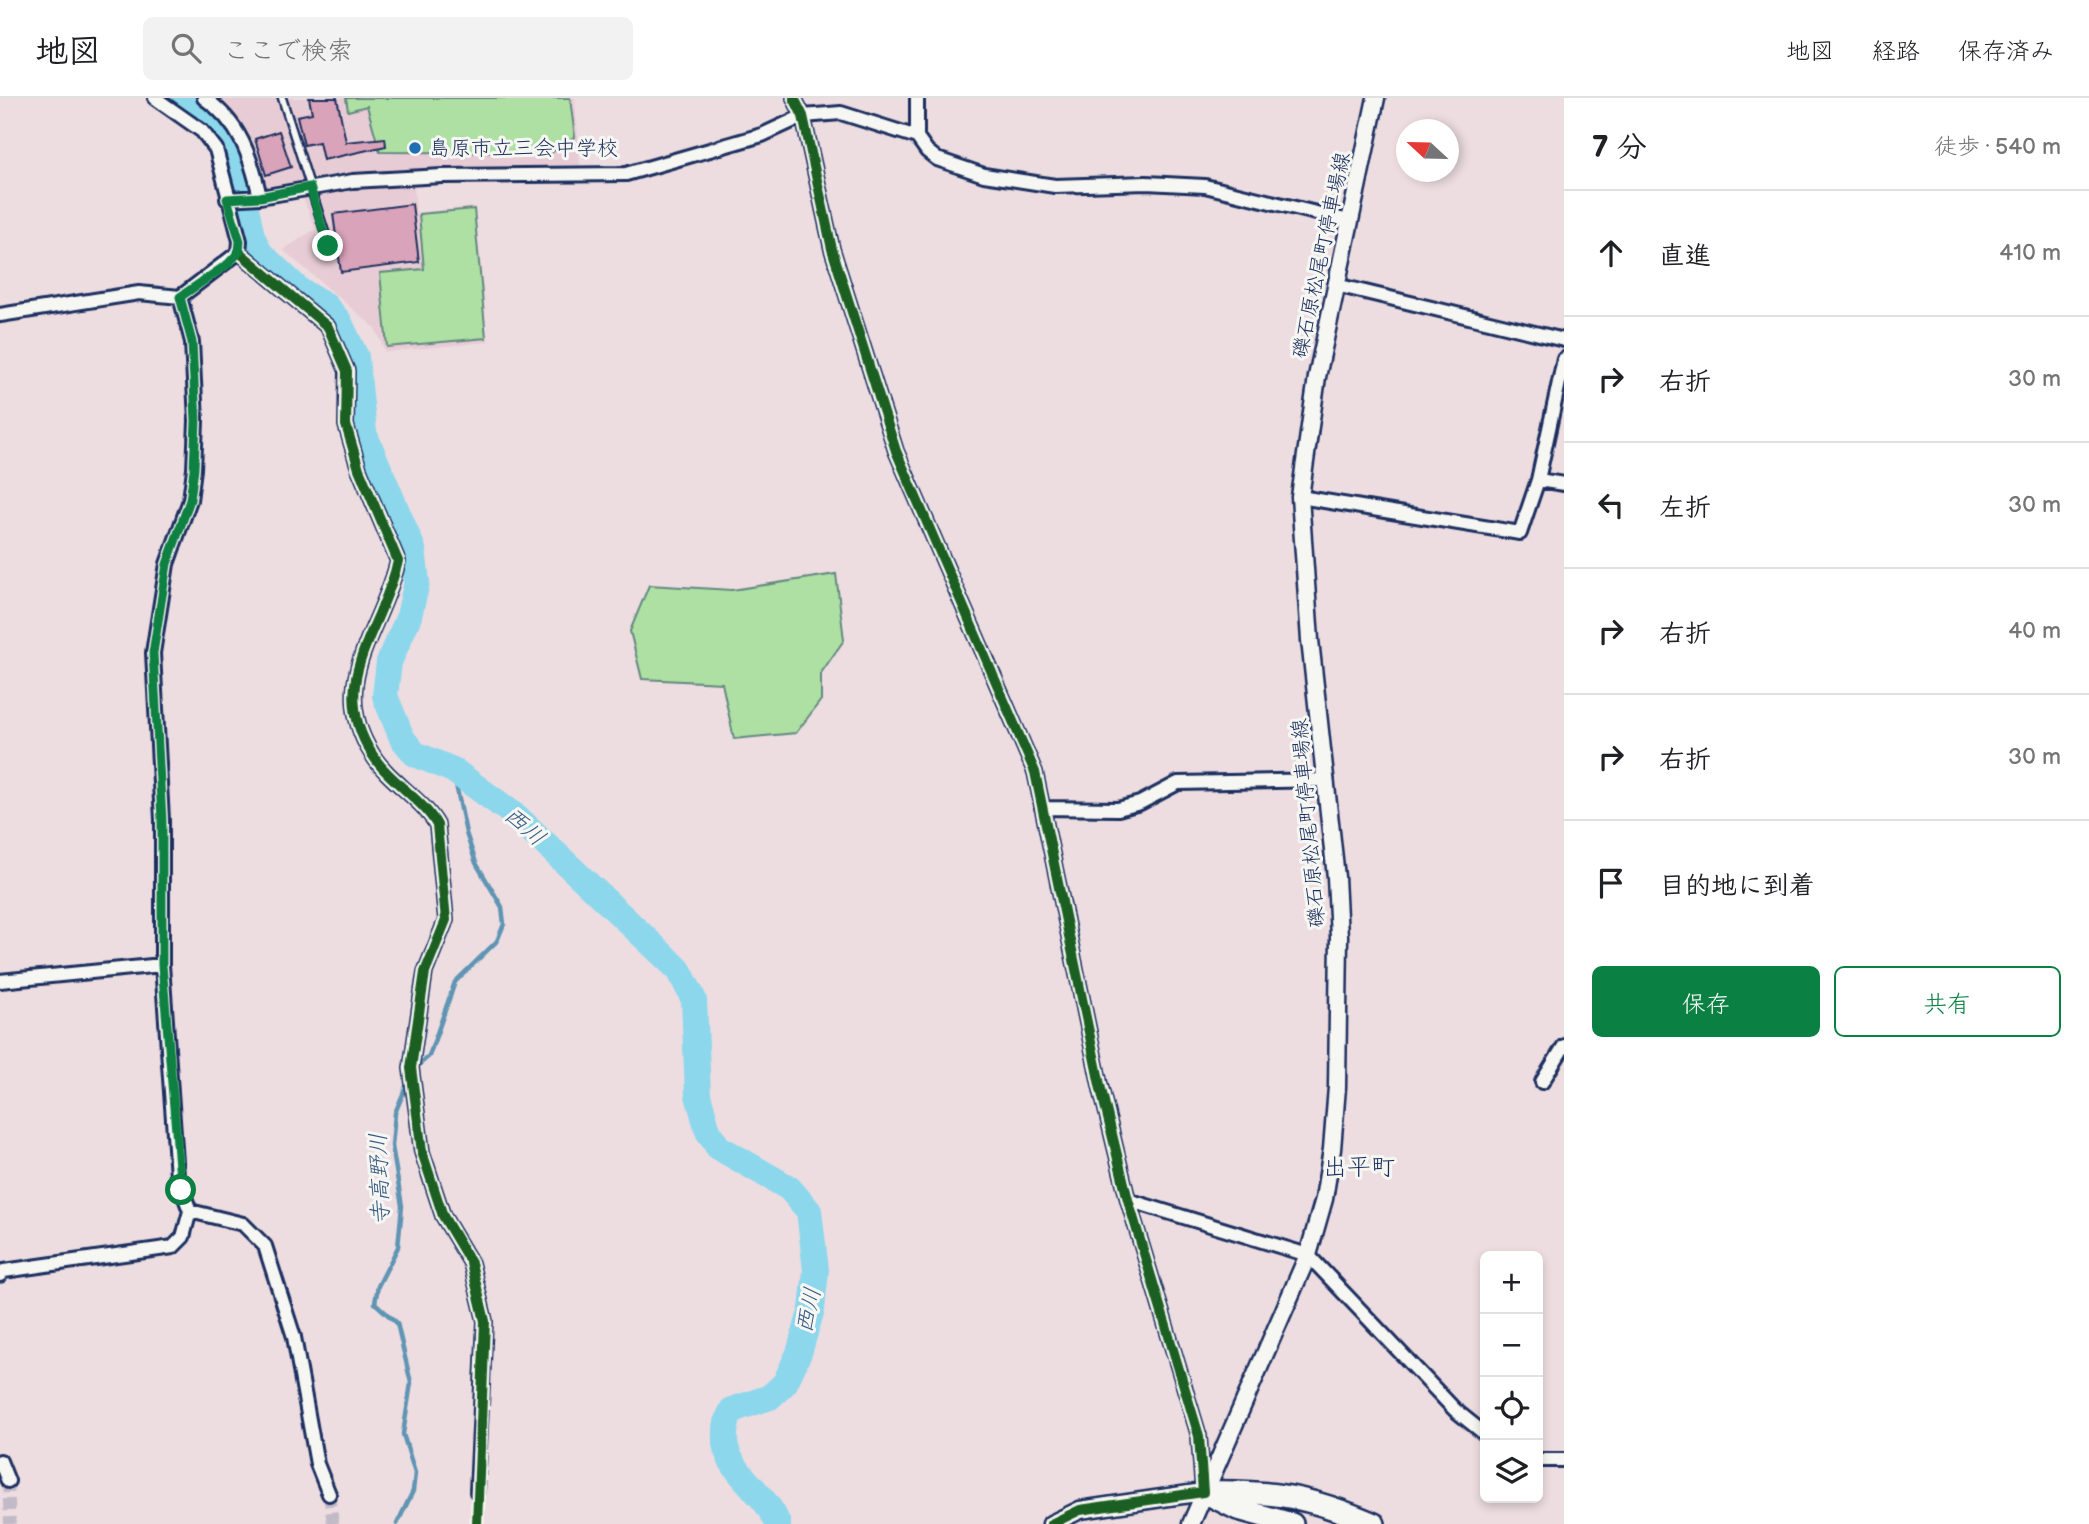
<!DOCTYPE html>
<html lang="ja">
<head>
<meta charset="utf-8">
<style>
	:root { --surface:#fff; --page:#f2f2f2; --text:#202124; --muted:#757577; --line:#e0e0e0; --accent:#0b8043 }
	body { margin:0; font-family:"Balsamiq Sans","Klee One",sans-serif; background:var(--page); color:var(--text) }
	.controls { position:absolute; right:21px; bottom:21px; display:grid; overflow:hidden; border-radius:10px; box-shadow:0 4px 10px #0003 }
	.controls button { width:63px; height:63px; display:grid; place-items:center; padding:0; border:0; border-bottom:2px solid var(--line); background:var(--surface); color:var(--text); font:35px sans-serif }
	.compass { position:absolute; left:1396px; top:21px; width:63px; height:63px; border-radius:50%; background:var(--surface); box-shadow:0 4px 10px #0003; rotate:292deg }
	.stop { position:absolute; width:21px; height:21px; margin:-16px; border:5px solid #0b8043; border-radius:50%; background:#fff }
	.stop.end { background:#0b8043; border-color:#fff; box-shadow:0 2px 7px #0008 }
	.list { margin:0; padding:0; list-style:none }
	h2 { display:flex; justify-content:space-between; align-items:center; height:91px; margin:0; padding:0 28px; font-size:30px }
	h2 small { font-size:23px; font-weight:400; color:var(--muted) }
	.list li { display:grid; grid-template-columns:46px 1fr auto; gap:21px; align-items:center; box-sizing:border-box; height:126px; padding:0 28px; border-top:2px solid var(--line) }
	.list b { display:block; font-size:26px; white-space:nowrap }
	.list em { font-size:23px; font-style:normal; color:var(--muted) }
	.actions { display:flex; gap:14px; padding:21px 28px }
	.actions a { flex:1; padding:16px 0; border:2px solid var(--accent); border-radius:10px; text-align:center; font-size:24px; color:var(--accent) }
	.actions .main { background:var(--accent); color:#fff }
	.icon { flex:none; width:38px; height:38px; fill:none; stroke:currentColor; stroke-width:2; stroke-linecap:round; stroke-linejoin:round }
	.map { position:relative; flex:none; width:1564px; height:1426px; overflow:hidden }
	header { display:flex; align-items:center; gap:42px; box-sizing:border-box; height:98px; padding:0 35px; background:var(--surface); border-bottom:2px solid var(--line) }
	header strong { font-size:33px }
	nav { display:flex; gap:38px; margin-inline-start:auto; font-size:24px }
	.search { width:490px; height:63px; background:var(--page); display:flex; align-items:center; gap:18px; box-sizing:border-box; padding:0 24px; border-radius:10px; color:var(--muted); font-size:26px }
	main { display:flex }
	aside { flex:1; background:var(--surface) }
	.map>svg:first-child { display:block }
	.built { fill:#e7ccd5 }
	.green { fill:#ade0a2; stroke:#648880; stroke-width:2 }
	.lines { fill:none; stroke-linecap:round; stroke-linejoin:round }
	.stream { stroke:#5f94b3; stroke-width:4.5 }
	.river { stroke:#8cd7ec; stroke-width:26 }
	.building { fill:#d9a3b9; stroke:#1b2f5e; stroke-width:2 }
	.street-tunnel { stroke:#c3bac7; stroke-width:12; stroke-dasharray:12 6; stroke-linecap:butt }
	.lane-casing { stroke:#1b2f5e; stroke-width:11 }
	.street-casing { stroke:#1b2f5e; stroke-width:18 }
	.secondary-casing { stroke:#1b2f5e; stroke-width:21 }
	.highway-casing { stroke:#1b2f5e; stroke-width:26 }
	.lane { stroke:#f6f6f2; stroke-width:6 }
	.street { stroke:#f6f6f2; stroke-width:12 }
	.secondary { stroke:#f6f6f2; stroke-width:16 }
	.highway { stroke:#f6f6f2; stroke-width:21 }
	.cycleway-casing { stroke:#f6f6f2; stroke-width:15 }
	.cycleway { stroke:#1b5e20; stroke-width:10 }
	.route { stroke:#0b8043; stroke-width:9 }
	.poi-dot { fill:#1f6fb2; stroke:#f6f6f2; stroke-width:2.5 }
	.labels { text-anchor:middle; stroke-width:6; stroke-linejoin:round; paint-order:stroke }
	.poi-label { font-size:21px; fill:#1b2f5e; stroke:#f6f6f2; text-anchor:start }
	.street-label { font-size:21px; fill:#1b2f5e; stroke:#f6f6f2 }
	.water-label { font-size:23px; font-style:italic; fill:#375982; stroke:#f6f6f2 }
	.quarter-label { font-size:24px; fill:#1b2f5e; stroke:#f6f6f2 }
</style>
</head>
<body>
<header>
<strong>地図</strong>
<div class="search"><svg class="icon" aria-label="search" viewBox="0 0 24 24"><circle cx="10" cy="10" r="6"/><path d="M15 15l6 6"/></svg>ここで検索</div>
<nav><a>地図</a><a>経路</a><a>保存済み</a></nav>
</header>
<main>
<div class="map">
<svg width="1564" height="1426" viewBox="0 0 1564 1426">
	<rect width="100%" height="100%" fill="#eddde1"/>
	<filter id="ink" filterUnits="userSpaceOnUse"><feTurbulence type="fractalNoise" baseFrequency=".0143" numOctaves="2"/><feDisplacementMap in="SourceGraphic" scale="14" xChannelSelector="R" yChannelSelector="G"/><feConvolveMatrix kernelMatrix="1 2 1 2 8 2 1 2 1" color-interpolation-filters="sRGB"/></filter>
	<g filter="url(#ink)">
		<!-- built -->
		<path class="built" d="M216,0h359l5,67 -148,3 -81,7 -87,16 -19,-59 -17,-26z
			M414,86l2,29 59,-6 13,135 -103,10 -10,-24 -92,-78 32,-21 -12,-31 17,-6z"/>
		<!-- green -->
		<path class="green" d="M346,0h224l5,39 -24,16 -171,-1 -13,-46 -19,5z
			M474,111l12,129 -99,9 -7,-74 44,-4 -5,-55z
			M836,476l8,66 -23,33v27l-25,33 -62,6 -12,-56 -80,-4 -12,-48 19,-46 83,5z"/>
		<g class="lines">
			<!-- stream -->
			<path class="stream" d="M415,970l14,-12 26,-74 42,-41 7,-17 -2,-17 -26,-44 -10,-30 -13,-63
				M397,1426l16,-33 2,-18 -12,-39 8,-51 -14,-60 -22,-20 3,-17 20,-39 4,-41 -10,-60 3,-33 13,-31"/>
			<!-- river -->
			<path class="river" d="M182,0l40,29 11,20 19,89 8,17 40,38 24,13 15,17 17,36 8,76 49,116 4,33 -8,34 -20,46 -4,34 17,42 13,16 38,16 63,46 163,154 15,30 4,95 10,36 10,16 71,41 20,23 7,59 -4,39 -13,44 -14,30 -15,14 -38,13c-27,54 29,71 46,114"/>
		</g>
		<!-- building -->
		<path class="building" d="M309,0h28l9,44 39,-4 1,8 -63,14 -4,-18 -15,3 -7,-29 15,-3z
			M279,33l12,36 -25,8 -11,-36z
			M412,106l7,58 -78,10 -8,-58z"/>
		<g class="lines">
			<!-- street-tunnel -->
			<path class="street-tunnel" d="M8,1383l2,43
				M329,1396l4,30
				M477,1426v-32"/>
			<!-- lane casing -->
			<g class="lane-casing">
				<path id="lane" d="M282,0l47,147"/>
			</g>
			<!-- street casing -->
			<g class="street-casing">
				<path id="street" d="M204,0c36,24 47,59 56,99
					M794,0l9,18 29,133 64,202 139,321 65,313 28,115 71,236 4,56
					M917,0v39l10,14 10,8 47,16 71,11 91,-3 59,3 144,35
					M227,101l33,-2 93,-16 89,-5 184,-2 136,-39 41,-19 38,-3 76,24
					M239,154l89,75 19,44 -1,54 13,44 39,92c-16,70 -72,120 -26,193 17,28 50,44 65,71l9,95 -21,52 -14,96 11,84 21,64 28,47 14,58 -8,171
					M1336,187l228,55
					M0,217l139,-22 41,4 59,-45 1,-11 -24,-92 -14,-18 -47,-33
					M1538,382l26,4
					M1300,399l220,36 18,-53 26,-121
					M1042,710l76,1 22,-6 38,-20 149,-3
					M0,883l162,-16
					M1542,984l22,-36
					M1128,1102l180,55 147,155 30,24
					M190,1113l53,13 22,22 29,91 23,127 12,30
					M0,1177l4,-4 169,-24 10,-10 7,-26 -13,-35 -15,-211v-145l-9,-167 14,-89 23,-64 4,-31 2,-48 -4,-79 -12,-45
					M1538,1362h26
					M0,1363l8,20"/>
			</g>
			<!-- secondary casing -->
			<g class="secondary-casing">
				<path id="secondary" d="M1051,1426l29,-14 123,-18
					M1191,1426l117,-269 16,-56 8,-50 5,-62 2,-150 -3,-60 -26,-237 -10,-143 17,-120 59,-279"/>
			</g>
			<!-- highway casing -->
			<g class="highway-casing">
				<path id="highway" d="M1203,1394c68,-2 108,5 171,32
					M1208,1396l30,15 54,15"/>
			</g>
			<!-- lane -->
			<use href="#lane" class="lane"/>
			<!-- street -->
			<use href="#street" class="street"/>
			<!-- secondary -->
			<use href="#secondary" class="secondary"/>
			<!-- highway -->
			<use href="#highway" class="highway"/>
			<!-- cycleway casing -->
			<g class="cycleway-casing">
				<path id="cycleway" d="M794,0l9,18 29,133 64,202 139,321 65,313 28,115 71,236 4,56 -123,18 -29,14
					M239,154l89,75 19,44 -1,54 13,44 39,92c-16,70 -72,120 -26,193 17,28 50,44 65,71l9,95 -21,52 -14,96 11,84 21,64 28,47 14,58 -8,203"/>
			</g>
			<!-- cycleway -->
			<use href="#cycleway" class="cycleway"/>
		</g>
	</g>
	<g class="lines" filter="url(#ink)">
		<!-- route -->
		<path class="route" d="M181,1092l-19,-225v-145l-9,-167 14,-89 23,-64 4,-31 2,-48 -4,-79 -12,-45 48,-33 11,-12 1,-11 -13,-42 33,-2 50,-10 18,59"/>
	</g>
	<!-- markers -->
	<circle class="poi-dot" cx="415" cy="50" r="7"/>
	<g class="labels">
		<!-- poi labels -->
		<g class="poi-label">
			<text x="429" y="57">島原市立三会中学校</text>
		</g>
		<!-- street labels -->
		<g class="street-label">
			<text transform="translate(1321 157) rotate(-78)" y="7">礫石原松尾町停車場線</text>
			<text transform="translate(1308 725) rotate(-95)" y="7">礫石原松尾町停車場線</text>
		</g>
		<!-- water labels -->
		<g class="water-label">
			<text transform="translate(525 728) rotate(41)" y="8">西川</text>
			<text transform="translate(379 1081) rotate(-92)" y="8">寺高野川</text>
			<text transform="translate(808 1212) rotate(-78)" y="8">西川</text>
		</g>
		<!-- quarter labels -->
		<g class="quarter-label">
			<text x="1359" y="1077">出平町</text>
		</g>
	</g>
</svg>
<div class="controls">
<button>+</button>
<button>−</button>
<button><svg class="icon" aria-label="locate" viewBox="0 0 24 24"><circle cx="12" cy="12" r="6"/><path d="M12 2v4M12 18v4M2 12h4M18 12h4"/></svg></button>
<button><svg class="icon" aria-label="layers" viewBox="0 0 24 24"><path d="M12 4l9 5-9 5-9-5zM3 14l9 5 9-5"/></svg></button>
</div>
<svg class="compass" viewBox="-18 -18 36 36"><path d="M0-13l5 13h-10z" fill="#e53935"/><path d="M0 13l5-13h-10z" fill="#757577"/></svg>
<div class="stop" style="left:181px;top:1092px"></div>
<div class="stop end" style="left:328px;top:148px"></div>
</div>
<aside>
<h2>7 分<small>徒歩 · 540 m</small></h2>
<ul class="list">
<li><svg class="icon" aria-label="ahead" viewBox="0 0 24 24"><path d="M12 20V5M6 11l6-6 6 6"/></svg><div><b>直進</b></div><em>410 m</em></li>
<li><svg class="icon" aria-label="right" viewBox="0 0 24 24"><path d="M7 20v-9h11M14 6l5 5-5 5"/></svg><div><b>右折</b></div><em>30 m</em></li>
<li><svg class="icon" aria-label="left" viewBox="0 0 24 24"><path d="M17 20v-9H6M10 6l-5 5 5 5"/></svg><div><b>左折</b></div><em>30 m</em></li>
<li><svg class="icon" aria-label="right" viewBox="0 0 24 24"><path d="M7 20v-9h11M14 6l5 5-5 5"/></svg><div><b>右折</b></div><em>40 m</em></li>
<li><svg class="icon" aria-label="right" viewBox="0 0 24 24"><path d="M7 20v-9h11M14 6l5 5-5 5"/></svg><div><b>右折</b></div><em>30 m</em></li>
<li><svg class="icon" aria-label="arrive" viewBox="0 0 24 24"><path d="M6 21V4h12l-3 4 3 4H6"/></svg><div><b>目的地に到着</b></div></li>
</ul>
<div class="actions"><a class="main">保存</a><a>共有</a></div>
</aside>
</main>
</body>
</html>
